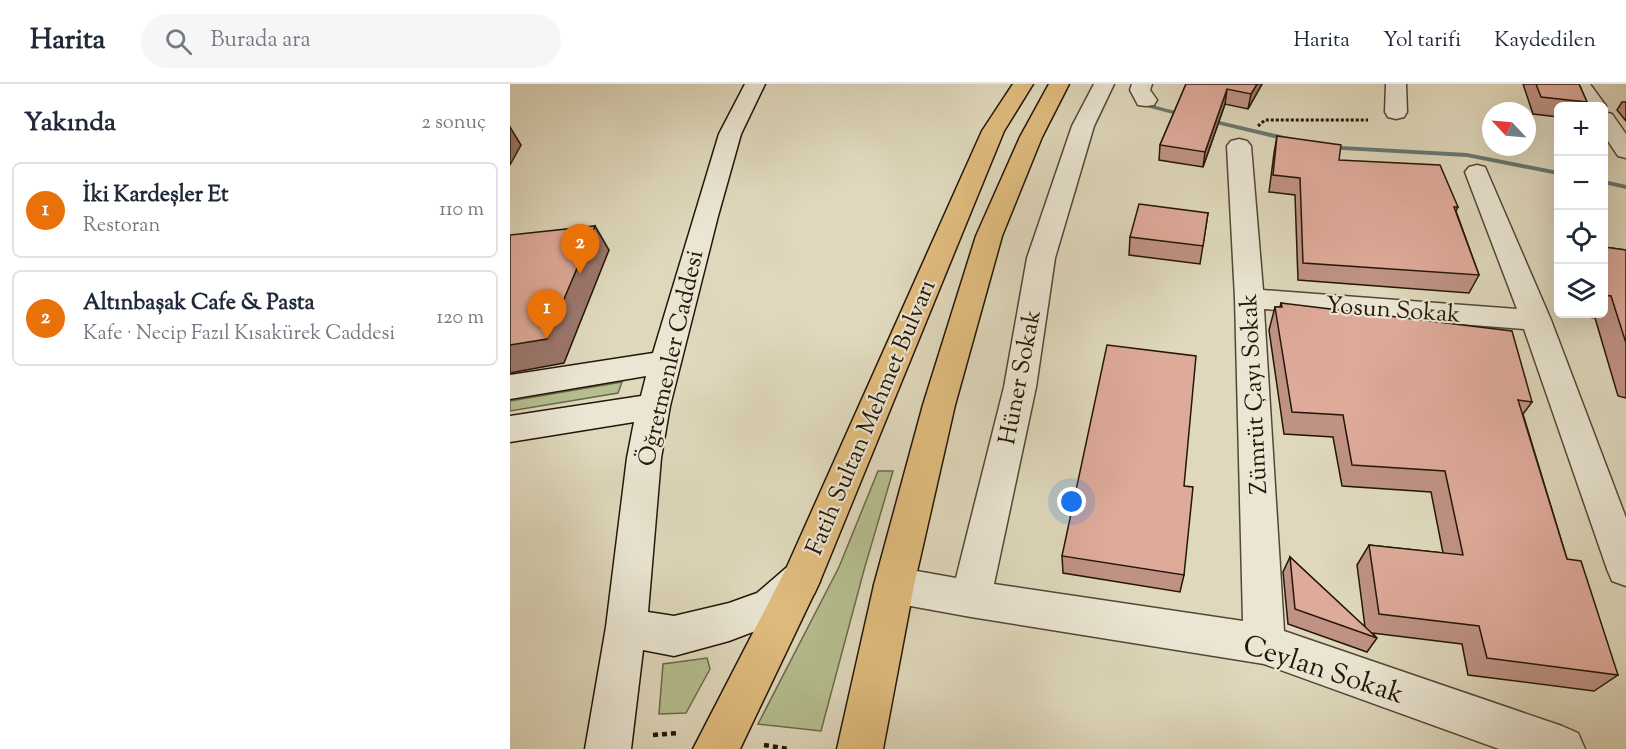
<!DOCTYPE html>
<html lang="tr">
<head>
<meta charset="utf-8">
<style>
	:root { --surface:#fff; --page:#f6f6f7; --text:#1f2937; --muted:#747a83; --line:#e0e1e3; --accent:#8f2418 }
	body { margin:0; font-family:"Sorts Mill Goudy",serif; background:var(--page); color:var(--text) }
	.controls { position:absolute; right:18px; top:18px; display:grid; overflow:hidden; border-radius:9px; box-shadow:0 6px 24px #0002 }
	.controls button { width:54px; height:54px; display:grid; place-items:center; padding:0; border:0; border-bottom:2px solid var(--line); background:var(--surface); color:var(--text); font:30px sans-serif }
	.compass { position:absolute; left:972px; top:18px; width:54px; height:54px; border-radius:50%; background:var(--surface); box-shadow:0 6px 24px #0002; rotate:296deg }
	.you { position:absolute; left:562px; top:418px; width:21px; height:21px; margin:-15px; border:4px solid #fff; border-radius:50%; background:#1a73e8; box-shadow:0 0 0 9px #1a73e833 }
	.badge { display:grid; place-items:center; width:39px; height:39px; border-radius:50%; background:var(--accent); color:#fff; font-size:20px; font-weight:700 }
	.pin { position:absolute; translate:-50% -50px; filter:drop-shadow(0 2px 3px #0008) }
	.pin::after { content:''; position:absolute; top:32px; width:21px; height:18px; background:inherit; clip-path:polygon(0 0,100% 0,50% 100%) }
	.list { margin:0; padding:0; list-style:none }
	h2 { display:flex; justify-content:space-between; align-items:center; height:78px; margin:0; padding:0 24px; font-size:26px }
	h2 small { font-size:20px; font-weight:400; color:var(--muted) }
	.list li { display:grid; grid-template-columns:39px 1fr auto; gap:18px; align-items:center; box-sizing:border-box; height:96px; margin:0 12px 12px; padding:0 12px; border:2px solid var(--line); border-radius:9px }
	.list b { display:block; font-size:22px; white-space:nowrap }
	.list p { margin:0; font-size:20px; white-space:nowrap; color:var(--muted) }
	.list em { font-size:20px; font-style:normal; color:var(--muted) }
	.icon { flex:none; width:33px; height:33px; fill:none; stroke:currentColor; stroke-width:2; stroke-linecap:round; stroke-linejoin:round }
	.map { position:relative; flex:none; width:1116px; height:665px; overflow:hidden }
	header { display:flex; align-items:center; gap:36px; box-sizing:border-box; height:84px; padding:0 30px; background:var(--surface); border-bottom:2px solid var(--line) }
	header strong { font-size:28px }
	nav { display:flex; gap:33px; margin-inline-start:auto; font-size:21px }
	.search { width:420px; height:54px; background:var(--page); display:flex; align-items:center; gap:15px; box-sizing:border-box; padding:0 21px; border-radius:33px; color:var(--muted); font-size:22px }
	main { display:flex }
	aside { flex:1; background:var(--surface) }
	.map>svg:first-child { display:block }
	.green { fill:#b5be8e; stroke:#6c6a4b; stroke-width:1.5 }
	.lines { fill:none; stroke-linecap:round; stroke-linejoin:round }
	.stream { fill:#687772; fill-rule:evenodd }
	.minor-casing { stroke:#534635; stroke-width:3 }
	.secondary-casing { stroke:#241608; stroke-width:3 }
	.primary-casing { stroke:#241608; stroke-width:3 }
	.path-far1 { stroke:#241608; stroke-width:3; stroke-dasharray:3 2; stroke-linecap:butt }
	.path { stroke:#241608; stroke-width:4.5; stroke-dasharray:5 4; stroke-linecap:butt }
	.minor { fill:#eae6d3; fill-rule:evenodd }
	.secondary { fill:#eae6d3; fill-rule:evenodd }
	.primary { fill:#e0bc7e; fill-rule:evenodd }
	.wall { fill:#bf9284; stroke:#241608; stroke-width:1.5 }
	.shaded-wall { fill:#9b776c; stroke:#241608; stroke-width:1.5 }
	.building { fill:#deaa9a; stroke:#241608; stroke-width:1.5 }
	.labels { text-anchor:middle; stroke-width:4.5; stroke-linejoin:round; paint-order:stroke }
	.street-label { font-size:24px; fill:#241608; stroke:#eae6d3 }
	.near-street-label { font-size:28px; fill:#241608; stroke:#eae6d3 }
</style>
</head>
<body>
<header>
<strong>Harita</strong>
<div class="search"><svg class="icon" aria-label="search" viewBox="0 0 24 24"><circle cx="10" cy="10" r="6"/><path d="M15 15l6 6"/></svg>Burada ara</div>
<nav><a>Harita</a><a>Yol tarifi</a><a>Kaydedilen</a></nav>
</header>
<main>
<aside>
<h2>Yakında<small>2 sonuç</small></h2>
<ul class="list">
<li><span class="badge" style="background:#e8710a">1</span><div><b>İki Kardeşler Et</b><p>Restoran</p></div><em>110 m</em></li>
<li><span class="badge" style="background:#e8710a">2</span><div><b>Altınbaşak Cafe &amp; Pasta</b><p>Kafe · Necip Fazıl Kısakürek Caddesi</p></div><em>120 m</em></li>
</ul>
</aside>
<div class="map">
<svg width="1116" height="665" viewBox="0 0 1116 665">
	<rect width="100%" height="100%" fill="#dfd8bc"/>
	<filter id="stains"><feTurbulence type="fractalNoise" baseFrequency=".00333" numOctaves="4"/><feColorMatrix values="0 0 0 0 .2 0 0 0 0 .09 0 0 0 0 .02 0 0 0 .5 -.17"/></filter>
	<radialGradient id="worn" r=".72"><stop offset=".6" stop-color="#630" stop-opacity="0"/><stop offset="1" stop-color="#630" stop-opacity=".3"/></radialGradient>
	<!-- green -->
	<path class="green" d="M112,298l-4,11 -108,18v-10z
		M368,387h15l-29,99 -43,161 -63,-7 81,-157z
		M197,574l3,11 -24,44 -27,1 4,-50z"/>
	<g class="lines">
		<!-- stream -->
		<path class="stream" d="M635,19l45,12 1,1 -3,2 -45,-12 -1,-1z
			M696,34l87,20 1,2 -4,2 -86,-21 -2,-1z
			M813,61l144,8 91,18v4l-91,-18 -141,-8h-3z
			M1094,96l22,5v4l-22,-5z"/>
		<!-- minor casing -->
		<g class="minor-casing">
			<path id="minor" d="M584,0h20l-20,42 -39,132 -19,129 -42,197 249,37 -8,-323 -8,-152 4,-5 8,-2 8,2 4,5 12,144 254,19 -52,-137 4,-5 8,-2 8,2 66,153 75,198v68l-14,-5 -5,-12 -83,-240 -260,-20 20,322 278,95 16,7 7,16h-86l-235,-85 -293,-47 -77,-14 -14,-5 -6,-13 6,-13 14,-5 62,11 48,-191 23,-129 45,-132z
				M622,0h20l-2,6 7,10 -3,5 -8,1 -8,-1 -8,-15z
				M876,0h20l1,28 -3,5 -8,2 -8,-2 -3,-5z
				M1060,0h20l16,22 -2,3v-3h-19z
				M1094,28l8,2 14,20v24l-8,-2 -14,-21z"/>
		</g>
		<!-- secondary casing -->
		<g class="secondary-casing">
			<path id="secondary" d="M235,0h20l-24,50 -23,82 -48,190 -9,52 -13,154 26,4 55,-13 28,-10 29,-25 14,-5 14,5 6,13 -6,13 -30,26 -55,21 -55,15 -31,-6 -12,99h-46l21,-122 21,-169 7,-36 -124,20v-26l131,-20 5,-20 -136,23v-24l143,-22 66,-219z"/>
		</g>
		<!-- primary casing -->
		<g class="primary-casing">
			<path id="primary" d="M503,0h20l-29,47 -184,450 -80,168h-47l93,-180 196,-438z
				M539,0h20l-27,53 -40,99 -47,169 -41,180 -31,164h-46l37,-164 49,-180 53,-169 44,-99z"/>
		</g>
		<!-- path-far1 -->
		<path class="path-far1" d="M748,42l7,-6h103"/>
		<!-- path -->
		<path class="path" d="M143,651l25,-2
			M254,661l24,4"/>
		<!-- minor -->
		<use href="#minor" class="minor"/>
		<!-- secondary -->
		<use href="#secondary" class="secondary"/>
		<!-- primary -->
		<use href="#primary" class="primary"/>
	</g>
	<!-- wall -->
	<path class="wall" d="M676,0h76l-14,25 -23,-5 -22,63 -44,-7 1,-15z
		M1013,0h56l8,18 -3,4h-26v11l-25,-3z
		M1112,18h4v19l-9,-11z
		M767,52l181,71 -2,4 23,64 -10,18 -171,-13 -3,-85 -26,-3 5,-39z
		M698,129l-8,51 -71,-9 1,-18z
		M1094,163l22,3v148l-8,-2 -23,-78 -13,-2 -1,-2h23z
		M771,219l251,99 -9,12 44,145 51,116 -24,16 -126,-16 -6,-31 -90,-11 5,5 -10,14 -79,-28 -5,-52 7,-15 75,70 -8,-62 12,-20 74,8 -12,-61 -89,-6 -9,-49 -49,-3 -15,-104 6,-23h5z
		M674,402v89l-4,17 -117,-19 -1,-17z"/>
	<!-- shaded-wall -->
	<path class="shaded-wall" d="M747,0h5l-14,25 3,-15z
		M717,5l-2,15 -22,63 2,-15z
		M0,43l11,18 -11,20z
		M85,142l14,24 -45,113 -54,10v-28z"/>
	<!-- building -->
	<path class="building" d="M676,0h71l-6,10 -24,-5 -22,63 -45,-7z
		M1026,0h43l8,18 -46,-5z
		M767,52l64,9 -2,15 101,5 18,42h-4l25,68 -176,-12 -3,-85 -27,-3z
		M629,120l69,9 -5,33 -73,-9z
		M85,142l-48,113 -37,6v-110z
		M1094,163l22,3v93l-15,-47 -7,-1z
		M771,219l231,28 20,71 -14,-2 49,159 14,2 37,114 -131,-17 -8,-32 -100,-12 -10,-69 94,10 -18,-84 -93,-6 -9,-50 -51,-3 -17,-105h7z
		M597,261l89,11 -12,130 9,1 -9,88 -122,-19z
		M780,473l87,81 -82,-29z"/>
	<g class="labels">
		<!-- street labels -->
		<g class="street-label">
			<text transform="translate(883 225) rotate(4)" y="8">Yosun Sokak</text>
			<text transform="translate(160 274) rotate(-77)" y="8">Öğretmenler Caddesi</text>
			<text transform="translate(509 293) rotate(-79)" y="8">Hüner Sokak</text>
			<text transform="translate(743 310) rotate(-93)" y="8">Zümrüt Çayı Sokak</text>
			<text transform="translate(360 333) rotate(-67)" y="8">Fatih Sultan Mehmet Bulvarı</text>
		</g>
		<!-- near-street labels -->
		<g class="near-street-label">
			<text transform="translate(814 584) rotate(18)" y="10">Ceylan Sokak</text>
		</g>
	</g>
	<rect width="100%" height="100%" filter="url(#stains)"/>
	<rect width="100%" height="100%" fill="url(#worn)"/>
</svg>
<div class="controls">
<button>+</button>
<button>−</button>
<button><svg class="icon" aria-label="locate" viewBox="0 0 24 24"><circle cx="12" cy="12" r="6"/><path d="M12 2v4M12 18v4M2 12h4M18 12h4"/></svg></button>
<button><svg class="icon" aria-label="layers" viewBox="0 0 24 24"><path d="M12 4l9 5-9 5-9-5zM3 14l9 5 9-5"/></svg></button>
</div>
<svg class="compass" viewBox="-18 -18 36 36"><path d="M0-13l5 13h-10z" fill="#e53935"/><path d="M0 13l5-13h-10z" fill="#747a83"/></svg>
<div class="you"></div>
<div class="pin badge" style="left:37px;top:255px;background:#e8710a">1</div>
<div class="pin badge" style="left:70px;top:190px;background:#e8710a">2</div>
</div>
</main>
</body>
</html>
